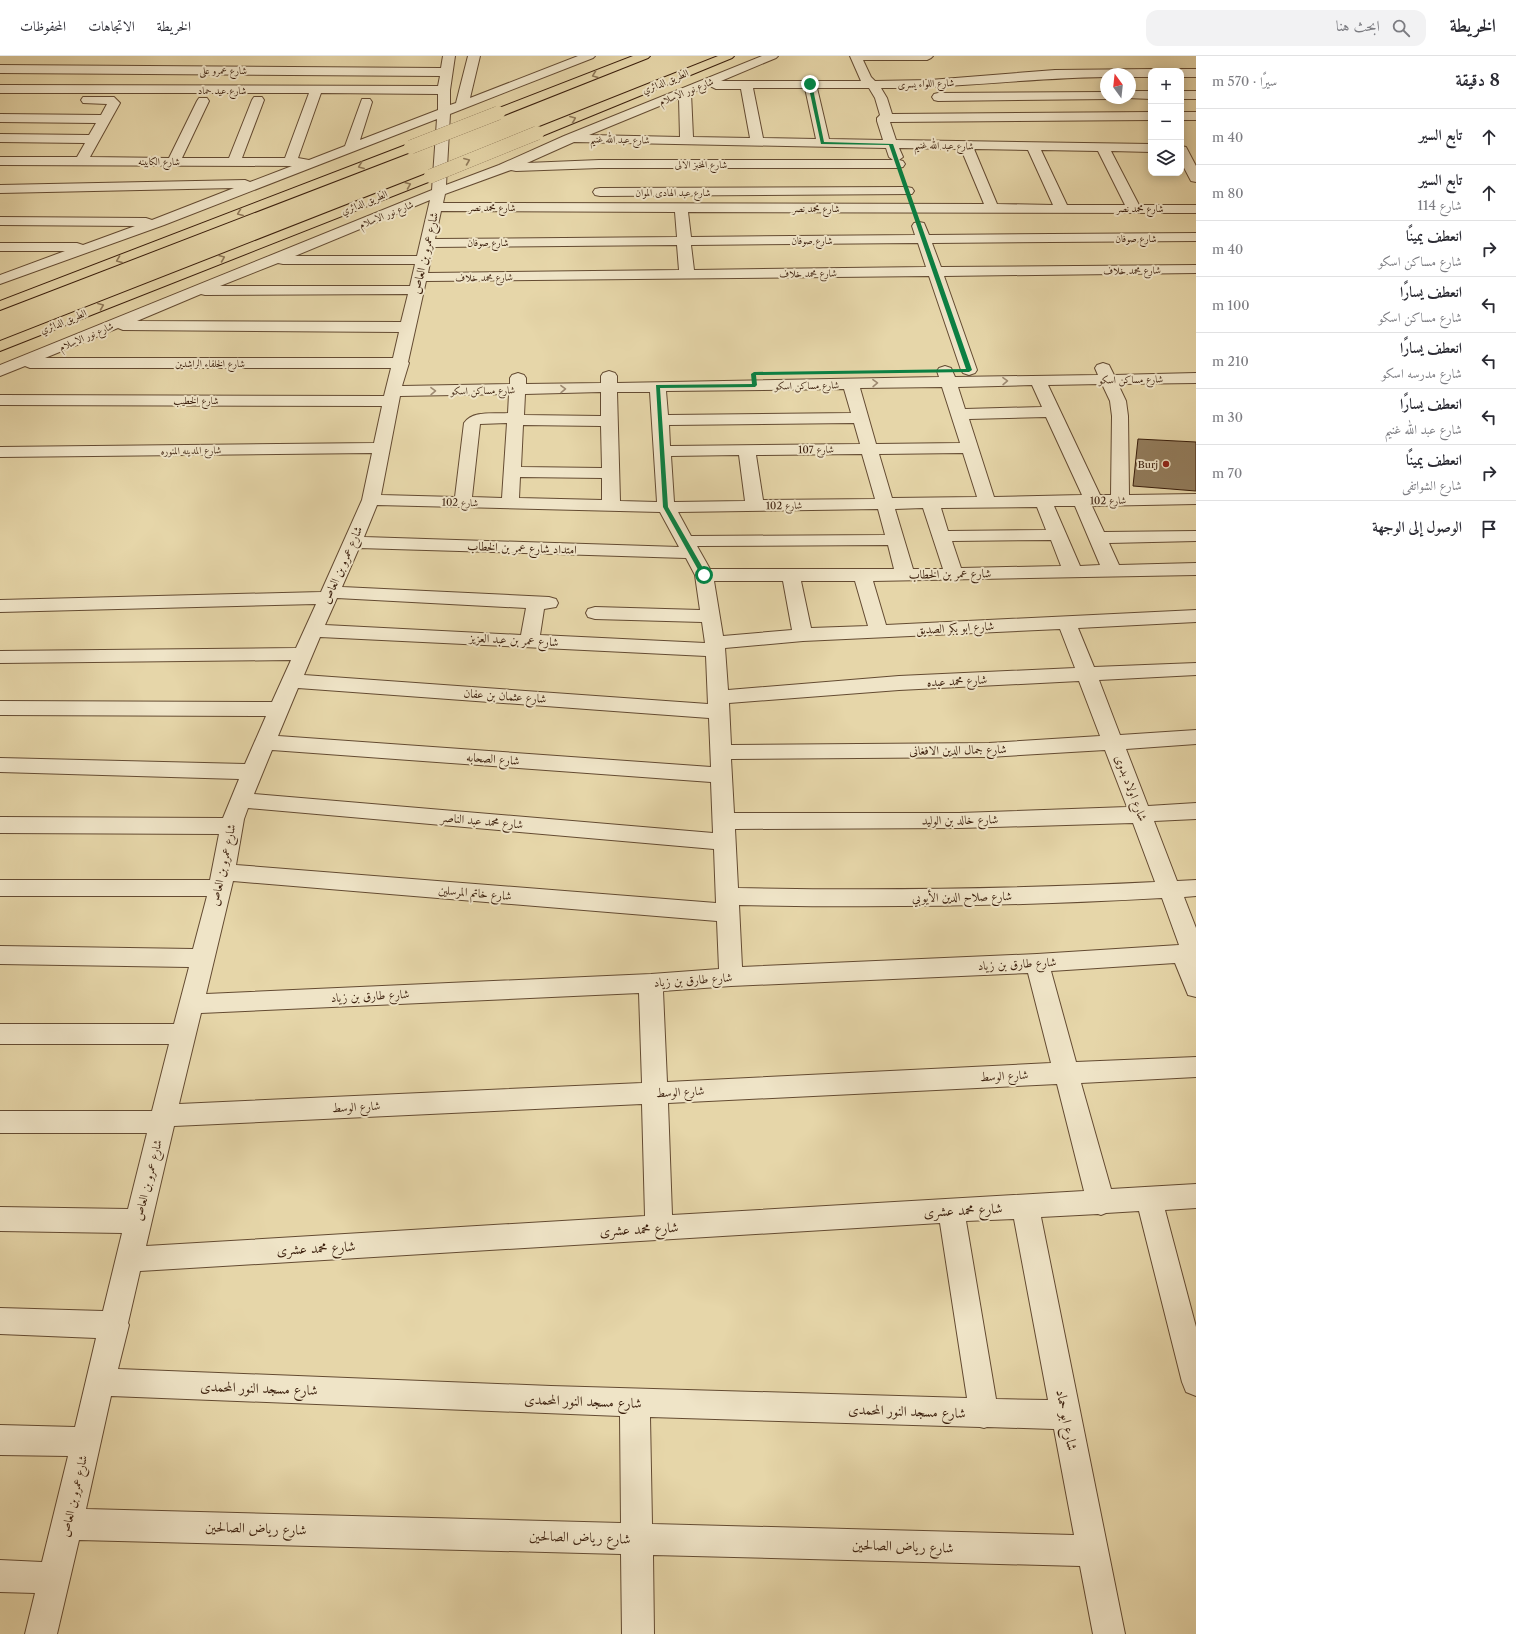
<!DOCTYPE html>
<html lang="ar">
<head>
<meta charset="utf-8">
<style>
	:root { --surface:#fff; --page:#f2f2f3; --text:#2b2b33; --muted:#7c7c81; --line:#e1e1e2 }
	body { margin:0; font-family:"Libre Caslon Text",Amiri,serif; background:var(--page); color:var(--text); direction:rtl }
	.controls { position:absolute; right:12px; top:12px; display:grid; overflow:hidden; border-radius:8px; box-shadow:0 2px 10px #0003 }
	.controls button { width:36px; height:36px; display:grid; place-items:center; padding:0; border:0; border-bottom:1px solid var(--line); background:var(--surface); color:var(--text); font:20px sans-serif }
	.compass { position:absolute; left:1100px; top:12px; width:36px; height:36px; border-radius:50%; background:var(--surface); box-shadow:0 2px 10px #0003; rotate:345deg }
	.stop { position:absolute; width:12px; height:12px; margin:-9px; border:3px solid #0b8043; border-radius:50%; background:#fff }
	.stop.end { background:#0b8043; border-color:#fff; box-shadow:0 1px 4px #0008 }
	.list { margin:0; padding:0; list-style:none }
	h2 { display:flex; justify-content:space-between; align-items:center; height:52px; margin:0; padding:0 16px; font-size:17px }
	h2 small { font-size:13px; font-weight:400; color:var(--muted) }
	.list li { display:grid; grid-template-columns:26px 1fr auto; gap:12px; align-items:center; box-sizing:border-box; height:56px; padding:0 16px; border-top:1px solid var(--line) }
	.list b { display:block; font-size:15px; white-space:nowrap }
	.list p { margin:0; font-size:13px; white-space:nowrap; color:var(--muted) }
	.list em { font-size:13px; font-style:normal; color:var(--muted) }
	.icon { flex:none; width:22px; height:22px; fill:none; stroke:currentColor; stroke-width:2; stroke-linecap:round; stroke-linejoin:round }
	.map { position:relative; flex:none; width:1196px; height:1578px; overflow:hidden; direction:ltr }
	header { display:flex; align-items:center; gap:24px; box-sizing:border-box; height:56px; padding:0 20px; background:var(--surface); border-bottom:1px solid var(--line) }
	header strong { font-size:19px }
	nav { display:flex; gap:22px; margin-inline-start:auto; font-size:14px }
	.search { width:280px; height:36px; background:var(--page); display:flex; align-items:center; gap:10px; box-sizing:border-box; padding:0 14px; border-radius:12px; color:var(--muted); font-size:15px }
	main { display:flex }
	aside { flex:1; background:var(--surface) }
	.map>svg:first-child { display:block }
	.building { fill:#937d5d; stroke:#391d0b }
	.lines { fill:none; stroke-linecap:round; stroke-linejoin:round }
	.minor-casing { stroke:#644b32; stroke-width:2 }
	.highway-casing { stroke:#391d0b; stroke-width:2 }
	.minor { fill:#efe4c7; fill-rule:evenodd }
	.highway { fill:#e6d6a9; fill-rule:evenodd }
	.highway-bridge-casing { stroke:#391d0b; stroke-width:14; stroke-linecap:butt }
	.highway-bridge { stroke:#e6d6a9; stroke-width:14 }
	.oneway { stroke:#907a5a }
	.oneway2 { stroke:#9d8a72 }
	.route { fill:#0b8043 }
	.poi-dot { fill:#8f2418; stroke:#efe4c7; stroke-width:1.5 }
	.labels { text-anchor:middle; stroke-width:4; stroke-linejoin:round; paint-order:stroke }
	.far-street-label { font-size:10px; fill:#391d0b; stroke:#efe4c7 }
	.far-poi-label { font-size:10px; fill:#391d0b; stroke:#efe4c7; text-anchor:end }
	.street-label { font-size:12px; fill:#391d0b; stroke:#efe4c7 }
	.near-street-label { font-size:14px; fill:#391d0b; stroke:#efe4c7 }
</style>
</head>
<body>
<header>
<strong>الخريطة</strong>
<div class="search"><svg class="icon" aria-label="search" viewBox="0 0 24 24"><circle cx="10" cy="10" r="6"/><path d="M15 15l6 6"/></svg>ابحث هنا</div>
<nav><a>الخريطة</a><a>الاتجاهات</a><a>المحفوظات</a></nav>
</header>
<main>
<aside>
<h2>8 دقيقة<small>سيرًا · 570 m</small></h2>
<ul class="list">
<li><svg class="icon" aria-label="ahead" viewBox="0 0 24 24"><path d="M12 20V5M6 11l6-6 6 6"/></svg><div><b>تابع السير</b></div><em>40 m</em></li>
<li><svg class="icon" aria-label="ahead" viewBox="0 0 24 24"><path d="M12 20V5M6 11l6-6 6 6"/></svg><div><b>تابع السير</b><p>شارع 114</p></div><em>80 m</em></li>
<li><svg class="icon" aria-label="right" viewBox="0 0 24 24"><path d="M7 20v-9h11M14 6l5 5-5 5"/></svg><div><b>انعطف يمينًا</b><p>شارع مساكن اسكو</p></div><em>40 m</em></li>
<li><svg class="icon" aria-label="left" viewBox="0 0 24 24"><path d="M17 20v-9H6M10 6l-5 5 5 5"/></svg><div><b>انعطف يسارًا</b><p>شارع مساكن اسكو</p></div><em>100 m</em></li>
<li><svg class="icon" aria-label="left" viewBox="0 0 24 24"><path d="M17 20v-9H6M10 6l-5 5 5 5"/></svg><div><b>انعطف يسارًا</b><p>شارع مدرسه اسكو</p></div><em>210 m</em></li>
<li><svg class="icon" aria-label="left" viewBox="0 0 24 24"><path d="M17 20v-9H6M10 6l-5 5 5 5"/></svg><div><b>انعطف يسارًا</b><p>شارع عبد الله غنيم</p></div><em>30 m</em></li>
<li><svg class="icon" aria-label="right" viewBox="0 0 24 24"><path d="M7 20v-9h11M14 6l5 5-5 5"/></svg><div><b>انعطف يمينًا</b><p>شارع الشواتفى</p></div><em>70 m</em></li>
<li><svg class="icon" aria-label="arrive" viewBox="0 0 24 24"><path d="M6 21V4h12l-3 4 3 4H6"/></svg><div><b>الوصول إلى الوجهة</b></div></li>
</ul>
</aside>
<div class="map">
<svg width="1196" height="1578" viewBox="0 0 1196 1578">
	<rect width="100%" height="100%" fill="#e6d6a9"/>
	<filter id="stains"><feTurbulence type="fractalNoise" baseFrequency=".005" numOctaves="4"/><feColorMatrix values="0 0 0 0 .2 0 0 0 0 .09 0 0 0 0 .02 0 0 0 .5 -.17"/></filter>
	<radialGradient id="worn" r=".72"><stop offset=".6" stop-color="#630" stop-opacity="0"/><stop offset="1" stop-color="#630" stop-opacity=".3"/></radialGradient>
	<!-- building -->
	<path class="building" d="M1138,383l58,3v49l-63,-5z"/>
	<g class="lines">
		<!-- minor casing -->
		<g class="minor-casing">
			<path id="minor" d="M443,0h12l-5,34v15l6,-2 12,-47h12l-10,42 108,-42h17l-2,2 -143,56 -4,71 53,-20 65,-29 198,-80h16l-2,2 -55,23h140l-11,-25h83l-2,2 -4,2h-64l8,17 4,4 55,-1 125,-10 96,-1 5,2h-5v6h-21v-3h-24v3c-75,1 -150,11 -225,11l6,10 5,16 259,-2v8l-261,2 6,18 255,4v8l-40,-1 28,54h57v8l-508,-1 3,25 224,-2 -3,-9 2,-3 5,-1 5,1 5,12 267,-2v8l-264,2 9,24 255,-2v8l-252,3 33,94 -2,3 -6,2 -6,-2 -2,-3 -32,-94 -503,5 -18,81 1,1 -7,23 108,-2v-6l2,-3 6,-2 6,2 2,3v6l75,-1v-7l2,-3 6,-2 6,2 2,3v7l322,-6 -2,-6 2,-3 6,-2 6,2 4,9 143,-2 -3,-7 2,-3 6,-2 6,2 5,10 82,-2v10l-78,1 8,17 2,15 1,79 67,-1v10l-104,2 12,26 92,-1v10l-87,2 10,22 77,-2v12l-323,6 13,44 310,-15v12l-118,6 16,39 102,-4v12l-97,5 21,55 76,-5v14l-70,5 22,57 48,-3v16l-42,2 23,60 19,-1v16l-12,1 12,31v69l-8,-2 -13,-32 -124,8 25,91 120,-5v20l-115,6 30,106 85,-5v24l-31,2 31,117v69l-10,-4 -4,-10 -43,-171 -33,2 -5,2 -3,-1 -57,3 84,417h-32l-13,-68 -427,-11 1,79h-32l-1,-80 -542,-14 -22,94h-32l10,-41 -35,-1v-32l42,2 26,-106 -68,-1v-30l75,2 21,-89 -96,-4v-26l103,3 19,-78 -122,-2v-24l128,2 19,-76h-147v-22h152l17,-67h-169v-20h174l15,-57 -189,-3v-18l193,3 14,-53h-207v-16h210l9,-46 -219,-1v-16l223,1 16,-39 -239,-7v-14l245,6 21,-48 -266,-1v-14l272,1 19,-42 -291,3v-12l296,-3 20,-44 -316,8v-12l321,-8 41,-92 10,-47 -372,4v-10l374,-4 8,-37 -382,-1v-10l384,1 7,-28h-361l-5,-2 -25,10v-11l432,-175 5,-71 -273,106 -164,59v-9l65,-24h-65v-8h77l6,2 52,-19 -135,-1v-8l146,1 6,2 82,-32 -234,5v-8l245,-5 5,2 42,-16 -292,-1v-8h77l8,-14 -85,-1v-8l89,1 7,-12 -96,-1v-8l101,1 6,-11 -24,-1 -2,-3 2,-3h31l6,6 -30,54 79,1 28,-57 2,-3h8l2,3 -27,57h47l23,-58 2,-3h8l2,3 -22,58h43l24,-65h-309v-8l438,1 2,-10 -440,-3v-8l441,3zM710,30l6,3h25l9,49 -57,-1 -2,-44zM753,32h52l11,51 -53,-1zM817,32h52l6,10 5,17 -3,3v3l6,19 -54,-1zM321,37l117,1v16l-78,30 12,-38 -2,-3h-8l-17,47 -36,14 -11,-2zM679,42l1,39 -91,-2zM574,86l312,6 3,9 4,3h-294l-72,3zM899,92l62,1 23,55 -541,-1 2,-9 66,-24 5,1 83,-3h299l5,-1 2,-3 -2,-3 -4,-1 4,-3zM974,93l54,1 25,55 -56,-1zM1041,94l57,1 27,54h-58zM430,144l-13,56h-122zM441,155l234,1 2,25 -242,2zM918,187l8,24 -232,3 -3,-25zM677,189l2,25 -251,3 5,-26zM278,207l5,1h132l-5,22h-190zM201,238l4,1 203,-1 -7,28 -264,-1zM118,272l5,2 276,2 -6,26h-348zM1102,328l8,17 2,15 -1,79h-11l-52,-110zM1032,329l10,22 -77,2 -7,-22zM942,331l18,56 -84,1 -16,-56zM844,333l7,24 -183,2 -2,-24zM601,336v24l-77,-1 1,-21zM617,336h33l7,110 -37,-1zM509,338l-1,19c-15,1 -35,-3 -44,10l-9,74 -74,-2 19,-99zM1046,361l36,78 -88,2 -25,-78zM507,367l-5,75 -30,-1 8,-73zM854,367l6,21 -190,2 -1,-21zM523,369l78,1 1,42 -81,-1zM963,397l14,44 -85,1 -13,-44zM862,398l13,45 -112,1 -7,-45zM739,399l6,46 -71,1 -3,-46zM520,421l82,1v22l-83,-2zM377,449l283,7 19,35 -315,-10zM1054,450h21l25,59 -20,1zM1037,451l9,23 -98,1 -7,-23zM923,452l20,61h-30l-18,-60zM878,453l7,26 -194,1 -13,-24zM1051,484l10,26 -100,2 -9,-27zM888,489l6,24h-184l-13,-23zM359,492l327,10 9,17 5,35 -105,-3 -7,2 -2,4 2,4 7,2 107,3 3,21 -165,-8 4,-26 12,-2 2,-4 -2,-4 -7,-2 -207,-10zM714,525h69l9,49 -69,6zM801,525h54l13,45 -57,2zM337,542l189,10 -5,27 -196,-10zM1060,573l15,39 -176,8 -171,14 -3,-42 78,-7zM320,581l386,19 2,48 -404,-29zM1079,625l21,55 -111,7 -258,2 -2,-42 170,-13zM298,632l411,30 2,49 -433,-31zM272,694l439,32 2,51 -459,-39zM1105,694l22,57 -167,6h-226l-3,-54 258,-2zM248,752l466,41 2,54 -480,-38 8,-46zM1133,767l22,59c-139,7 -278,9 -417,6l-3,-59 225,-1zM233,825l484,40 2,48 -68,5 -445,20zM1162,842l17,47 -142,9 -295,13 -3,-62c141,3 282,1 423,-7zM1028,917l23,90 -384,19 -4,-91 68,-5zM639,937l3,90 -463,21 22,-91zM1057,1028l27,107 -412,24 -4,-112zM642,1048l3,112 -499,30 28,-120zM1014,1163l34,181 -52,-1 -30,-178zM940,1167l27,175 -416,-12 -433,-17 11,-44 -1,-2 12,-52zM111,1340l509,20 1,107 -535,-14zM650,1361l330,10 4,1 3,-1 67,2 20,106 -422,-11z
				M1181,13h15v8h-15v-6h-5z
				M1130,35h21v8l-24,-1h3z
				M1181,35h15v8h-15z
				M1106,36v6l4,1 -172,2 -4,-1 -2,-3 2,-3 4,-1z
				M1181,56h15v8h-15z
				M1181,90l5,1 10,19v16l-5,-1 -10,-19z
				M907,131l5,1 2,3 -2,3 -312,2 -5,-1 -2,-3 2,-3 5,-1z"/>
		</g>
		<!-- highway casing -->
		<g class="highway-casing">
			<path id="highway" d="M633,0h17l-2,2 -146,58h-8l-2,-3 2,-3z
				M718,0h16l-2,2 -190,78h-10l-1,-3 1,-3z
				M411,87l5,1 1,3 -1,3 -416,160v-9z
				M431,116l5,1 2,3 -2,3 -436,172v-10z"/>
		</g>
		<!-- minor -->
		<use href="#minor" class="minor"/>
		<!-- highway -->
		<use href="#highway" class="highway"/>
		<!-- highway-bridge casing -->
		<g class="highway-bridge-casing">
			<path id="highway-bridge" d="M411,91l87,-34
				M431,120l106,-43"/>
		</g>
		<!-- highway-bridge -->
		<use href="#highway-bridge" class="highway-bridge"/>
	</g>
	<!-- one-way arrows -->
	<defs><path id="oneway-chevron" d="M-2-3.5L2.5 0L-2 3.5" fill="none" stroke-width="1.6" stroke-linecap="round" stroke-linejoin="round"/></defs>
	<g class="oneway">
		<use href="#oneway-chevron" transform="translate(595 19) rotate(159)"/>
		<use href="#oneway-chevron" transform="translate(573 63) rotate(-22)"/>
		<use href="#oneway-chevron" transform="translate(467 105) rotate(-22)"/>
		<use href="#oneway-chevron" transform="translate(361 110) rotate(159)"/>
		<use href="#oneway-chevron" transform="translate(408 129) rotate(-22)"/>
		<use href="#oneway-chevron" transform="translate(240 157) rotate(159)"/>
		<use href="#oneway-chevron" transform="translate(222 202) rotate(-22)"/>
		<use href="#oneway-chevron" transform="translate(119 204) rotate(159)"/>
		<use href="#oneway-chevron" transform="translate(101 250) rotate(-22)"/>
	</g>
	<g class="oneway2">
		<use href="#oneway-chevron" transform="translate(1005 325) rotate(-1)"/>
		<use href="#oneway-chevron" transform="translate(875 327) rotate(-1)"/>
		<use href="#oneway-chevron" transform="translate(563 333) rotate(-1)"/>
		<use href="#oneway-chevron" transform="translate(433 335) rotate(-1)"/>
	</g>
	<!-- route -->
	<path class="route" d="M810,27l2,1 12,58 69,2 79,226 -3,2 -213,3 1,10 -2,2 -95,1 8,119 39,68 -3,2 -3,-2 -38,-68 -7,-122 96,-1 -1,-10 3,-2 212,-3 -77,-224 -68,-1 -13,-60z"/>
	<!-- markers -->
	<circle class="poi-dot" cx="1166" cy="408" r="4"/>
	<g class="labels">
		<!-- far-street labels -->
		<g class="far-street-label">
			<text x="223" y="18">شارع عمرو على</text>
			<text transform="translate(665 25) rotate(-22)" y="4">الطريق الدائري</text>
			<text transform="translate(926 27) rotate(-2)" y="4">شارع اللواء يسرى</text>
			<text x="222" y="38">شارع عيد حماد</text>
			<text transform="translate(686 35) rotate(-22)" y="4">شارع نور الاسلام</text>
			<text transform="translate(620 83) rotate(1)" y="4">شارع عبد الله غنيم</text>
			<text transform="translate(944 89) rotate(1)" y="4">شارع عبد الله غنيم</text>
			<text x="159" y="109">شارع الكابينه</text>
			<text x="701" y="112">شارع المخبز الالى</text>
			<text x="673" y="140">شارع عبد الهادى الموان</text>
			<text transform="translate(364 146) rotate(-22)" y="4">الطريق الدائري</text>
			<text x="492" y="155">شارع محمد نصر</text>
			<text x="816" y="156">شارع محمد نصر</text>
			<text x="1140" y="156">شارع محمد نصر</text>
			<text transform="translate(386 158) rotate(-22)" y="4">شارع نور الاسلام</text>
			<text x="1136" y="186">شارع صوفان</text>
			<text x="812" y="188">شارع صوفان</text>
			<text x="488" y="190">شارع صوفان</text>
			<text transform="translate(1132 214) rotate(-1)" y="4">شارع محمد خلاف</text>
			<text transform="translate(808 217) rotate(-1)" y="4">شارع محمد خلاف</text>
			<text transform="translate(484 221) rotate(-1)" y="4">شارع محمد خلاف</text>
			<text transform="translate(63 265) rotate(-22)" y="4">الطريق الدائري</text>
			<text transform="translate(86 280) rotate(-23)" y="4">شارع نور الاسلام</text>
			<text x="210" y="311">شارع الخلفاء الراشدين</text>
			<text transform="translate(1131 323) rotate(-1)" y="4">شارع مساكن اسكو</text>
			<text transform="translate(807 329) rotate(-1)" y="4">شارع مساكن اسكو</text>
			<text transform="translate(483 334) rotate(-1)" y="4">شارع مساكن اسكو</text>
			<text x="196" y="348">شارع الخطيب</text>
			<text transform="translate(816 393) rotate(-1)" y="4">شارع 107</text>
			<text transform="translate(191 394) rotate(-1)" y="4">شارع المدينه المنوره</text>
			<text transform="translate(1108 444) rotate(-1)" y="4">شارع 102</text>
			<text transform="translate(460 446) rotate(1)" y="4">شارع 102</text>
			<text transform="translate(784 449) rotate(-1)" y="4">شارع 102</text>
		</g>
		<!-- far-poi labels -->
		<g class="far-poi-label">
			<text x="1158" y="412">Burj</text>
		</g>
		<!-- street labels -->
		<g class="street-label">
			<text transform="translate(425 197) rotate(-77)" y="4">شارع عمرو بن العاص</text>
			<text transform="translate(522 492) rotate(2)" y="4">امتداد شارع عمر بن الخطاب</text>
			<text transform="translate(342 509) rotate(-66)" y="4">شارع عمرو بن العاص</text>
			<text transform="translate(950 518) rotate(-1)" y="4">شارع عمر بن الخطاب</text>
			<text transform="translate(955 572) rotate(-3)" y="4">شارع ابو بكر الصديق</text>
			<text transform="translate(514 584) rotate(3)" y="4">شارع عمر بن عبد العزيز</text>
			<text transform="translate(957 625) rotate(-3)" y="4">شارع محمد عبده</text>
			<text transform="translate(505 640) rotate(4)" y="4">شارع عثمان بن عفان</text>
			<text transform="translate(958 694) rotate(-1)" y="4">شارع جمال الدين الافغانى</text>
			<text transform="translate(493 703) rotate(4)" y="4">شارع الصحابه</text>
			<text transform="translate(1131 732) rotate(69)" y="4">شارع اولاد بدوى</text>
			<text transform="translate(960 764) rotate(-1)" y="4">شارع خالد بن الوليد</text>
			<text transform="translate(482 765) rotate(5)" y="4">شارع محمد عبد الناصر</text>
			<text transform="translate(223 809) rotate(-78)" y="4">شارع عمرو بن العاص</text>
			<text transform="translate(475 837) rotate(5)" y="4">شارع خاتم المرسلين</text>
			<text transform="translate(962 841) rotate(-1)" y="4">شارع صلاح الدين الأيوبي</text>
			<text transform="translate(1017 908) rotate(-3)" y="4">شارع طارق بن زياد</text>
			<text transform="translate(693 924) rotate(-4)" y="4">شارع طارق بن زياد</text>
			<text transform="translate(370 940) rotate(-3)" y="4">شارع طارق بن زياد</text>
			<text transform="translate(1004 1020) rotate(-3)" y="4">شارع الوسط</text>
			<text transform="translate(680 1036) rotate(-3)" y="4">شارع الوسط</text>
			<text transform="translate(356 1051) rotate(-3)" y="4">شارع الوسط</text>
			<text transform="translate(148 1124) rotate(-76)" y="4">شارع عمرو بن العاص</text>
			<text transform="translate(74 1440) rotate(-77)" y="4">شارع عمرو بن العاص</text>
		</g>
		<!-- near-street labels -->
		<g class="near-street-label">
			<text transform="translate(963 1154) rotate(-3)" y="5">شارع محمد عشرى</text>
			<text transform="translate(639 1173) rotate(-3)" y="5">شارع محمد عشرى</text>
			<text transform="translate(316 1192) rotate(-3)" y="5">شارع محمد عشرى</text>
			<text transform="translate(259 1332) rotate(2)" y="5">شارع مسجد النور المحمدى</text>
			<text transform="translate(583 1345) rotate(2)" y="5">شارع مسجد النور المحمدى</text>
			<text transform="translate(907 1355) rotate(2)" y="5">شارع مسجد النور المحمدى</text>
			<text transform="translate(1067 1364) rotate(79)" y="5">شارع ابو حماد</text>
			<text transform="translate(256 1472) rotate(2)" y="5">شارع رياض الصالحين</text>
			<text transform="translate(580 1481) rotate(2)" y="5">شارع رياض الصالحين</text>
			<text transform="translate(903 1490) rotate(2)" y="5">شارع رياض الصالحين</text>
		</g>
	</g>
	<rect width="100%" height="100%" filter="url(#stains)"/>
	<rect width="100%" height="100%" fill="url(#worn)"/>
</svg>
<div class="controls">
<button>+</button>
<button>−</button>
<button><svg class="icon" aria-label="layers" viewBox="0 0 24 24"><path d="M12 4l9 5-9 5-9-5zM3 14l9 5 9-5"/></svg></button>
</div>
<svg class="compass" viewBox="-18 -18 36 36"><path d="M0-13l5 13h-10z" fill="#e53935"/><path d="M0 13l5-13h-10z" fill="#7c7c81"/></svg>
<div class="stop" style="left:704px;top:519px"></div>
<div class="stop end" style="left:810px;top:28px"></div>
</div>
</main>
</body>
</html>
